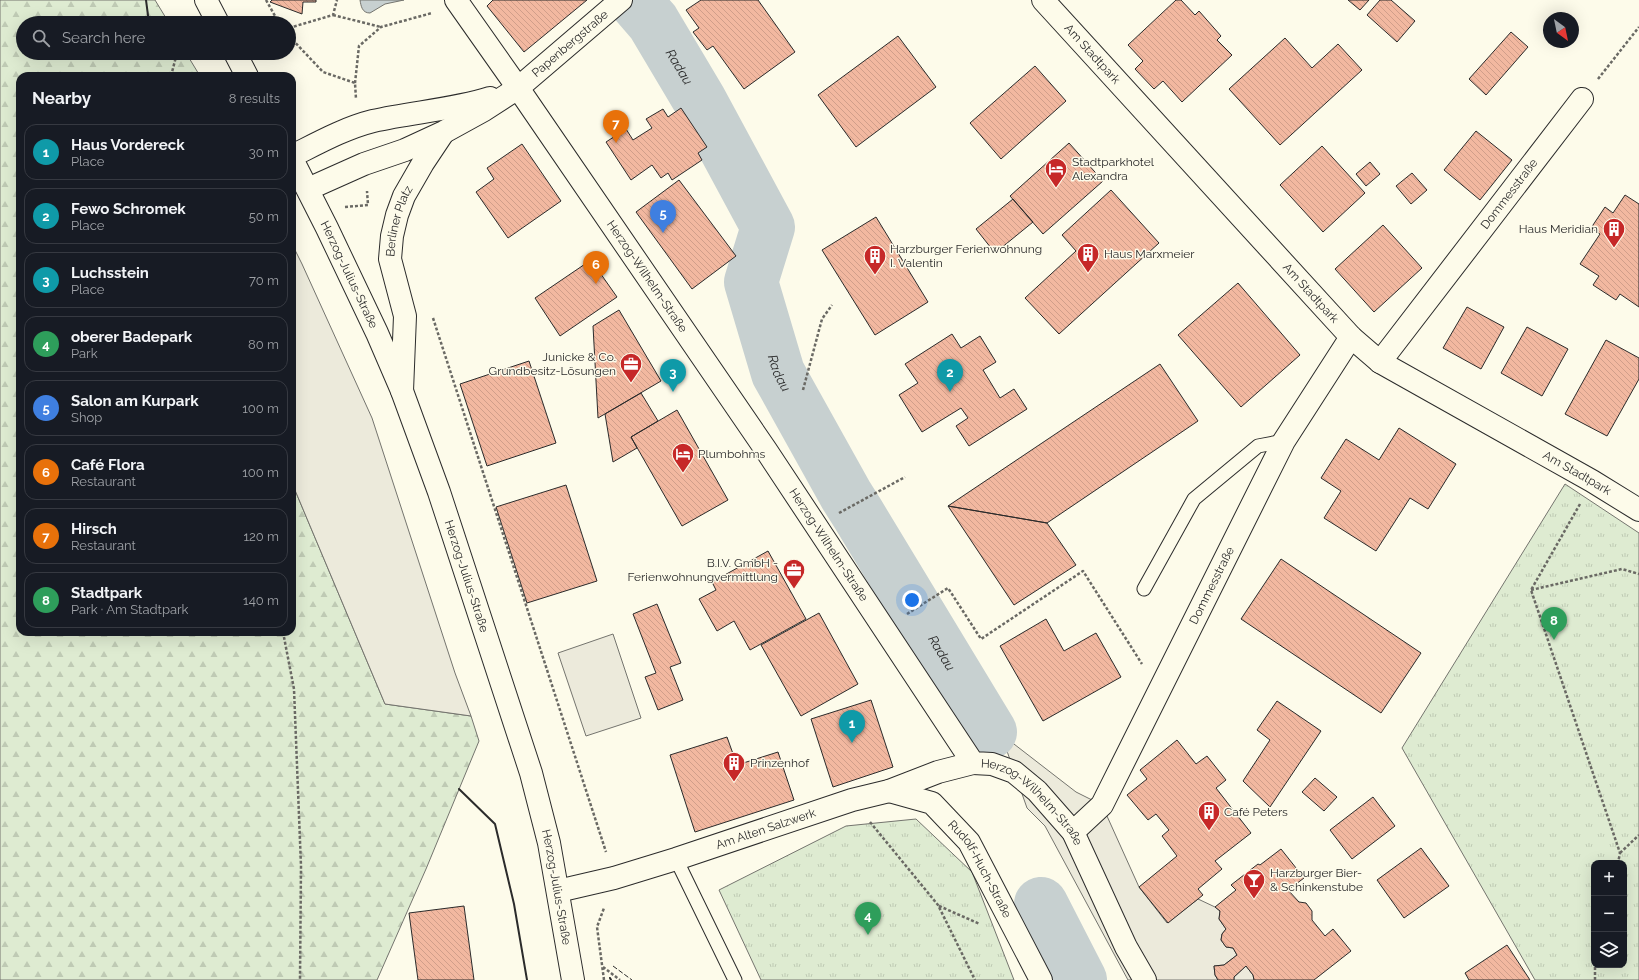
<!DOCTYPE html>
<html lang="en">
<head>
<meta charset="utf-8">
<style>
	:root { --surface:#171b24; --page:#242831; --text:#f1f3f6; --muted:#9ea1a6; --line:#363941; --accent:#c62828 }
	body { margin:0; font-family:Raleway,sans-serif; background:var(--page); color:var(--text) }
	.controls { position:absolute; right:12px; bottom:12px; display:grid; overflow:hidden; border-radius:8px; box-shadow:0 4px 16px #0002 }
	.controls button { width:36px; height:36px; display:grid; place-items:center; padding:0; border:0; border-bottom:1px solid var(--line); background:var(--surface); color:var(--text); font:20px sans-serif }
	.compass { position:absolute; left:1543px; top:12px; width:36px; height:36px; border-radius:50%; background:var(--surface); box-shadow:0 4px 16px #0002; rotate:147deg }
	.you { position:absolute; left:912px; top:600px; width:14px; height:14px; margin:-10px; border:3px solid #fff; border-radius:50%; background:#1a73e8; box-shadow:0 0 0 6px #1a73e833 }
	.badge { display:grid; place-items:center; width:26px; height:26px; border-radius:50%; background:var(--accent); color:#fff; font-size:13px; font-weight:700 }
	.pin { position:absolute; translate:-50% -33px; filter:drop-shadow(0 1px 2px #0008) }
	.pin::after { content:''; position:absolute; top:21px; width:14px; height:12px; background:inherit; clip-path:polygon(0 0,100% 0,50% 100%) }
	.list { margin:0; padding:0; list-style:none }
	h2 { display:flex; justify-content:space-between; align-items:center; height:52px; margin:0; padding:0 16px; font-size:17px }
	h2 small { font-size:13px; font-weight:400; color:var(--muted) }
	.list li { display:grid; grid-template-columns:26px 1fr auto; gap:12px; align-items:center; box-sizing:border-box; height:56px; margin:0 8px 8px; padding:0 8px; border:1px solid var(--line); border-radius:12px }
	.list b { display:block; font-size:15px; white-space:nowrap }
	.list p { margin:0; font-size:13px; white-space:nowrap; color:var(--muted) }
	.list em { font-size:13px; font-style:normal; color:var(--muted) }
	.icon { flex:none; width:22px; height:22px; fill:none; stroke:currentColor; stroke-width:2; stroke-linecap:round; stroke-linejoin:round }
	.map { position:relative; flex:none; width:1639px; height:980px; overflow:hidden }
	.search { position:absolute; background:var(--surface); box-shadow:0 4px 16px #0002; left:16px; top:16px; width:280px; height:44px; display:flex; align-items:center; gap:10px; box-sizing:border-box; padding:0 14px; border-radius:22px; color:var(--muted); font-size:15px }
	.panel { position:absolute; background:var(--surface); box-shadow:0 4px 16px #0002; left:16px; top:72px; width:280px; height:564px; border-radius:12px }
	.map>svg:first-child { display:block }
	.forest { fill:url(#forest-firs); stroke:#74746e }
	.park { fill:url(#park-tufts); stroke:#74746e; fill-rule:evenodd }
	.parking { fill:#eceadb; stroke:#74746e }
	.water { fill:#c7d0d0; stroke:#74746e }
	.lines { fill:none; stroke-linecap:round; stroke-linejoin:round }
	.river { stroke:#c7d0d0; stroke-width:54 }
	.building { fill:url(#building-back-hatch); stroke:#2b2b2b }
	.lane-casing { stroke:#2b2b2b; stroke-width:15 }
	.street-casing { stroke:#2b2b2b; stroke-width:24 }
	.primary-casing { stroke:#2b2b2b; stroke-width:24 }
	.path { stroke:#6a6964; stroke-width:2.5; stroke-dasharray:3 2; stroke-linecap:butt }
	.lane { stroke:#fdfbea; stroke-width:13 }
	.street { stroke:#fdfbea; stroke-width:22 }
	.primary { stroke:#fdfbea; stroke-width:22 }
	.fence { stroke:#2b2b2b; stroke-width:1; stroke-dasharray:5 2; stroke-linecap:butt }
	.wall { stroke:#2b2b2b; stroke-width:2 }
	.labels { text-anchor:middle; stroke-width:3; stroke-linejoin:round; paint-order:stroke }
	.street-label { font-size:12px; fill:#2b2b2b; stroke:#fdfbea }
	.poi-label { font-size:12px; fill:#2b2b2b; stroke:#fdfbea; text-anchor:start }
	.water-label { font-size:13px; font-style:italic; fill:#2b2b2b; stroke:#fdfbea }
</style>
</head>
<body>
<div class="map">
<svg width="1639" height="980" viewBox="0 0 1639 980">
	<defs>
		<pattern id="forest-firs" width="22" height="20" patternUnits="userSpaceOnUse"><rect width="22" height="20" fill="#deebd1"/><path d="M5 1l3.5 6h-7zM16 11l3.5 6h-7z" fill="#bfcab4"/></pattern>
		<pattern id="park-tufts" width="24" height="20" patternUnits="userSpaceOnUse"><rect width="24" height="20" fill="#deebd1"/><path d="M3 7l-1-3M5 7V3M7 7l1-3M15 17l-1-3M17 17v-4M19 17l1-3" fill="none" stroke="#bfcab4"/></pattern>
		<pattern id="building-back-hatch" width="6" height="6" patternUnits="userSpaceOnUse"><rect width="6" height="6" fill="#f2b8a0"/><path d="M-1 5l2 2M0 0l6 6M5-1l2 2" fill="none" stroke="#d09e8a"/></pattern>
	</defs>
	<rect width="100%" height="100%" fill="#fdfbea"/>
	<!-- forest -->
	<path class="forest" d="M0,0h155l14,23h-146v30h163l14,23h-180v556h272v-149l93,221 86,12 8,25 -53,128 -49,111h-377z"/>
	<!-- park -->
	<path class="park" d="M1565,484l74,49v447h-104l-133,-232zM1594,863h30v102h-30z
		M916,819l56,53 42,108h-253l-42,-90 127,-64z"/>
	<!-- parking -->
	<path class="parking" d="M292,244l10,20 70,154 83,255 16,43 -86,-12 -93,-221z
		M613,634l28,84 -55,18 -28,-83z
		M1001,734l75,58 26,13 37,82 28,36 31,-24 17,8 5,4 -1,8 7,10 -4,5 -1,6 5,7 7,1 4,7 -13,10 -10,1 1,9 3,5h-90l-83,-154 -18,-18z
		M1246,966l7,9 1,5h-20v-3z"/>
	<!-- water -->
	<path class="water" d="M360,0h44l-19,4 -15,9c-8,0 -9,-7 -10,-13z"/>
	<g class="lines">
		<!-- river -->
		<g class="river">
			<path id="s1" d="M634,0l19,22 47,79 68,126 -17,55 27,91 68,122 12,19 132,218"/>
			<path d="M1041,904l39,76"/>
		</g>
	</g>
	<!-- building -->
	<path class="building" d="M272,0h44v2h-13l-1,12 -32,-12z
		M493,0h94l-63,52 -37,-46z
		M701,0h57l37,52 -51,37 -31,-43 -6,4 -14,-18 6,-4 -13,-18z
		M1176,0h5l14,15 4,-4 22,25 -4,4 15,15 -50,47 -19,-21 -9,8 -19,-20 8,-8 -15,-16z
		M1348,0h21l-9,10z
		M1380,0h11l24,21 -18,21 -30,-27z
		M1511,32l17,15 -42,48 -17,-16z
		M898,36l38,51 -80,60 -38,-52z
		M1285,38l27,30 26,-24 24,26 -82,75 -51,-56z
		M1035,66l31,35 -65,58 -31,-36z
		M681,108l26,39 -9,6 4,7 -30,20 -4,-7 -7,5 -9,-13 -21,15 -25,-38 20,-13 7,11 19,-12 -6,-9 17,-10 5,8z
		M1476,131l36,29 -32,40 -36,-30z
		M1069,143l34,38 -60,53 -33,-38z
		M522,144l39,57 -53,37 -32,-46 18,-13 -7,-11z
		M1322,146l43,47 -42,39 -43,-47z
		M1370,162l10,12 -14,12 -10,-12z
		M1412,173l15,17 -16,14 -15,-18z
		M679,180l57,76 -44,33 -56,-77z
		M1111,190l48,53 -100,91 -34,-36 51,-47 -14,-16z
		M1625,195l14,9v103l-19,-13 -4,6 -23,-15 6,-9 -19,-12 20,-30 -9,-6 14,-21 8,6z
		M1013,199l20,23 -38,31 -19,-24z
		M876,217l52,85 -53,33 -53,-85z
		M1383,225l39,43 -48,44 -39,-43z
		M591,260l26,37 -57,39 -25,-38z
		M1238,283l62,72 -59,52 -63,-72z
		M1467,307l37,20 -23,42 -38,-21z
		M619,310l42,71 -63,37 -5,-92z
		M1527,327l41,22 -26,47 -41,-23z
		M952,334l9,14 19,-12 16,26 -13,8 17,28 14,-9 13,20 -58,37 -13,-20 12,-8 -7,-10 -39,24 -23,-37 19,-12 -13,-19z
		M1606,340l33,18v21l-32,57 -42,-22z
		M529,361l27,82 -69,23 -27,-82z
		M1160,364l38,57 -151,102 -99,-17z
		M641,393l17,28 -27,16 6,11 -24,14 -8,-48z
		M677,410l51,90 -46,26 -51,-89z
		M1399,428l57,36 -28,45 -18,-11 -34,53 -52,-33 17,-27 -20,-13 25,-39 33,21z
		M566,485l31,96 -70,22 -31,-96z
		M948,506l99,17 29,42 -62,40z
		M768,551l38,68 -56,31 -16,-29 -17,10 -18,-32 17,-9 -4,-8z
		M1281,559l140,94 -40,60 -140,-94z
		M657,604l24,59 -11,4 13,33 -25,10 -13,-33 11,-4 -23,-59z
		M819,613l39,71 -57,32 -40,-71z
		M1046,619l18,32 32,-18 25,44 -78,44 -43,-75z
		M871,700l22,67 -60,20 -22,-68z
		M1277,701l44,30 -51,76 -27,-26 27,-41 -13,-10z
		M727,737l10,28 41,-13 16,48 -99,32 -25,-77z
		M1177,740l19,24 11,-8 19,24 -10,8 35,45 -36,28 7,8 -24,20 5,6 -35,28 -29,-36 38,-31 -15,-20 7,-6 -13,-16 -8,6 -21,-25 20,-16 -7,-9z
		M1315,778l22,19 -13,14 -22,-19z
		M1373,797l22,29 -43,33 -22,-29z
		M1421,848l28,38 -45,32 -27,-38z
		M1281,849l23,29 -16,12 11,12 7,1 6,8v9l13,16 8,-7 18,22 -37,29h-60l-1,-5 -7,-9 -12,11v3h-16l-3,-5 -1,-9 10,-1 13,-10 -4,-7 -7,-1 -5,-7 1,-6 4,-5 -7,-10 1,-8 -5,-4 21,-17 -5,-5 27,-21 2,1z
		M464,906l10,74h-56l-9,-67z
		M1507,945l23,35h-61l-4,-7z"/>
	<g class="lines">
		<!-- lane casing -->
		<g class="lane-casing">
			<path id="lane" d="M1144,589l50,-90 64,-53 26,-5
				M676,859l59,121"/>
		</g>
		<!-- street casing -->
		<g class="street-casing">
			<g id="street">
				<path id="s2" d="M456,0l62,88 248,362 207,313 19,1 22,8 23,19 36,41 53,115 19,33"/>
				<path id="s3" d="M1043,0l308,337 29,25 212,119 47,29"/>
				<path d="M292,156c26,-13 53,-28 81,-35 39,-9 79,-11 117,-23"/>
				<path id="s4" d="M308,189l56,-25 41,-14 39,-18 40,-22 34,-22 103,-88"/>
				<path id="s5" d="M1380,362l202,-263"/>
				<path id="s6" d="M402,391l3,-75 -15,-57 2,-23 5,-21 7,-19 19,-33 20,-30"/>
				<path id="s7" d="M889,791l43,12 37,39 72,138"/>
				<path id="s8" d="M1073,832l29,-27 182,-364 67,-104"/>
				<path id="s9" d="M558,891l56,-13 62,-19 176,-59 37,-9 49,-19 35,-9"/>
			</g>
		</g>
		<!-- primary casing -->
		<g class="primary-casing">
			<g id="primary">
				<path d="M206,0l12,23"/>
				<path d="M235,53l12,23"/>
				<path id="s10" d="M292,159l35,69 50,105 25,58 37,101 92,281 18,70 24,137"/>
			</g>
		</g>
		<!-- path -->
		<path class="path" d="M266,0l13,23
			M333,15l48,12
			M289,28l44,-13 4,-15
			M289,36l34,36 32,11 1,16
			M171,76l6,-23
			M1598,79l41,-52
			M355,83l4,-37 22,-19 51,-14
			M345,207l23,-2 -1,-14
			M433,318l173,534
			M803,390l19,-71 10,-14
			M1580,504l-49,86 89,263 -2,10
			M839,513l66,-36
			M1531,590l91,-21 17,5
			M907,614l41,-26 33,51 102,-68 59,93
			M283,632l11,57 7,177 -1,114
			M870,822l68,83 37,75
			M1620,853l19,-18
			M939,906l41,18
			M603,967l17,13
			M604,980l-7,-53 7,-19
			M1595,980v-15"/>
		<!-- lane -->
		<use href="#lane" class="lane"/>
		<!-- street -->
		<use href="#street" class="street"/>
		<!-- primary -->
		<use href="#primary" class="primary"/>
		<!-- fence -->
		<path class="fence" d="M613,966l19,14"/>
		<!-- wall -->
		<path class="wall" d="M146,0l3,23
			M459,789l36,35 19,80 13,76
			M610,978l1,2"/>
	</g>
	<!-- icons -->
	<defs>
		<g id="hotel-pin" transform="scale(1.15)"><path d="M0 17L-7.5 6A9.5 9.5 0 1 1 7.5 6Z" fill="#c62828" stroke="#fdfbea"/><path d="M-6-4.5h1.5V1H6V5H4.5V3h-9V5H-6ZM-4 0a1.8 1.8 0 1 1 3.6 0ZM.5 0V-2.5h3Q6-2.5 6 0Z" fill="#fff"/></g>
		<g id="building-pin" transform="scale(1.15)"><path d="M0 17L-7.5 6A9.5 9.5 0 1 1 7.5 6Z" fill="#c62828" stroke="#fdfbea"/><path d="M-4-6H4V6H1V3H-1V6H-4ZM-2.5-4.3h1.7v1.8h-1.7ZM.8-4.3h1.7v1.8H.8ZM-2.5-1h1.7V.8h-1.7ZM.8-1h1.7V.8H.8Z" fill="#fff"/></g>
		<g id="office-pin" transform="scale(1.15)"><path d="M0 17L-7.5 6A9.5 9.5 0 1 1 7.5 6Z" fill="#c62828" stroke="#fdfbea"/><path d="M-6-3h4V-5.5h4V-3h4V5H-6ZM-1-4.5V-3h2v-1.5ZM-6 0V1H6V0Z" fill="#fff"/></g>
		<g id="bar-pin" transform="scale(1.15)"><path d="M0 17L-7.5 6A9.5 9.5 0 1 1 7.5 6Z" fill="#c62828" stroke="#fdfbea"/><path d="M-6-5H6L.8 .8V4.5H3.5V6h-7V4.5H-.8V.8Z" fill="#fff"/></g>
	</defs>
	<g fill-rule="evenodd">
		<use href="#hotel-pin" x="1056" y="169"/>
		<use href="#building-pin" x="1614" y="229"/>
		<use href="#building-pin" x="1088" y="254"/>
		<use href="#building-pin" x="875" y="256"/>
		<use href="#office-pin" x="631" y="364"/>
		<use href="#hotel-pin" x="683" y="454"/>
		<use href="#office-pin" x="794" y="570"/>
		<use href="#building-pin" x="734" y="763"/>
		<use href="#building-pin" x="1209" y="812"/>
		<use href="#bar-pin" x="1254" y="880"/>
	</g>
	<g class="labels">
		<!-- street labels -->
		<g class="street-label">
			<text dy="4" stroke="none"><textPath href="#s4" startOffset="302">Papenbergstraße</textPath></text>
			<text dy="4" stroke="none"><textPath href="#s3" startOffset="73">Am Stadtpark</textPath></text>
			<text dy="4" stroke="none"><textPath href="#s5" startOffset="212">Dommesstraße</textPath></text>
			<text dy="4" stroke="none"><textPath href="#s6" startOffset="173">Berliner Platz</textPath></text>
			<text dy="4" stroke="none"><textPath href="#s10" startOffset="129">Herzog-Julius-Straße</textPath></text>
			<text dy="4" stroke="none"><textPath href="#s2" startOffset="336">Herzog-Wilhelm-Straße</textPath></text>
			<text dy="4" stroke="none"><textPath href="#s3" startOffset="397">Am Stadtpark</textPath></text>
			<text dy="4" stroke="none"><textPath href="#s3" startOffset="721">Am Stadtpark</textPath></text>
			<text dy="4" stroke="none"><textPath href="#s2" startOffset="660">Herzog-Wilhelm-Straße</textPath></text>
			<text dy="4" stroke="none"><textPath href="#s10" startOffset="453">Herzog-Julius-Straße</textPath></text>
			<text dy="4" stroke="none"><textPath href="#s8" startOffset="285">Dommesstraße</textPath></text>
			<text dy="4" stroke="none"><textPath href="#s2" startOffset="996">Herzog-Wilhelm-Straße</textPath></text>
			<text dy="4" stroke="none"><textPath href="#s9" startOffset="217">Am Alten Salzwerk</textPath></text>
			<text dy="4" stroke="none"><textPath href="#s7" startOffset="127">Rudolf-Huch-Straße</textPath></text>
			<text dy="4" stroke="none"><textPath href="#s10" startOffset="777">Herzog-Julius-Straße</textPath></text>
		</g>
		<!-- poi labels -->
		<g class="poi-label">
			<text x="1072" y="166">Stadtparkhotel<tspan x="1072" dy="14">Alexandra</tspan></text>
			<text x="1598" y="233" text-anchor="end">Haus Meridian</text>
			<text x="890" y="253">Harzburger Ferienwohnung<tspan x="890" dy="14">I. Valentin</tspan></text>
			<text x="1104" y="258">Haus Marxmeier</text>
			<text x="616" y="361" text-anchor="end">Junicke &amp; Co.<tspan x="616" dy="14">Grundbesitz-Lösungen</tspan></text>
			<text x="698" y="458">Plumbohms</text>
			<text x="778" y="567" text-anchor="end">B.I.V. GmbH -<tspan x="778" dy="14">Ferienwohnungvermittlung</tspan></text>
			<text x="750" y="767">Prinzenhof</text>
			<text x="1224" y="816">Café Peters</text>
			<text x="1270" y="877">Harzburger Bier-<tspan x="1270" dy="14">&amp; Schinkenstube</tspan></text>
		</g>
		<!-- water labels -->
		<g class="water-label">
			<text dy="5" stroke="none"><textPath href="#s1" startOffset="81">Radau</textPath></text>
			<text dy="5" stroke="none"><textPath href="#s1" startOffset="417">Radau</textPath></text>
			<text dy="5" stroke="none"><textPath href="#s1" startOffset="741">Radau</textPath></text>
		</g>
	</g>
</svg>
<div class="controls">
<button>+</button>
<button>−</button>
<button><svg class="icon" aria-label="layers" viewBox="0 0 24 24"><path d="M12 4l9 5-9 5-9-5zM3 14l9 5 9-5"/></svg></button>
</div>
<svg class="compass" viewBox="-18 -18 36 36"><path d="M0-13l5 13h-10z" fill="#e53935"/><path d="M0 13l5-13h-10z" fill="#9ea1a6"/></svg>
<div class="you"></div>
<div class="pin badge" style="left:852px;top:743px;background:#0f9aa8">1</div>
<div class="pin badge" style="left:950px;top:392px;background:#0f9aa8">2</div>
<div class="pin badge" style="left:673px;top:392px;background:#0f9aa8">3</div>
<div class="pin badge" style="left:868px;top:935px;background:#2e9e5b">4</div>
<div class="pin badge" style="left:663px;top:233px;background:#3f7fe0">5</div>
<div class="pin badge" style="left:596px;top:284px;background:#e8710a">6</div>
<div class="pin badge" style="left:616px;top:143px;background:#e8710a">7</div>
<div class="pin badge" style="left:1554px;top:640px;background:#2e9e5b">8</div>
<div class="search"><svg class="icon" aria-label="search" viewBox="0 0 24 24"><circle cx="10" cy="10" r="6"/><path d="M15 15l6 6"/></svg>Search here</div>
<section class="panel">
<h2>Nearby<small>8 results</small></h2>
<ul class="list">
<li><span class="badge" style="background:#0f9aa8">1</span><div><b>Haus Vordereck</b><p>Place</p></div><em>30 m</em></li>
<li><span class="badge" style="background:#0f9aa8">2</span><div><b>Fewo Schromek</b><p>Place</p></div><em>50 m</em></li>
<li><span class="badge" style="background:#0f9aa8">3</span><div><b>Luchsstein</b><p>Place</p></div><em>70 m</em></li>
<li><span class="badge" style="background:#2e9e5b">4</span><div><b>oberer Badepark</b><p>Park</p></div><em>80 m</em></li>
<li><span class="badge" style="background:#3f7fe0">5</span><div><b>Salon am Kurpark</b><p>Shop</p></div><em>100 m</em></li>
<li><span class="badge" style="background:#e8710a">6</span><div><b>Café Flora</b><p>Restaurant</p></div><em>100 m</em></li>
<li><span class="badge" style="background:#e8710a">7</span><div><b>Hirsch</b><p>Restaurant</p></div><em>120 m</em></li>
<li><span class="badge" style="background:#2e9e5b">8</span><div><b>Stadtpark</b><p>Park · Am Stadtpark</p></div><em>140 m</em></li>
</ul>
</section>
</div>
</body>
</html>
